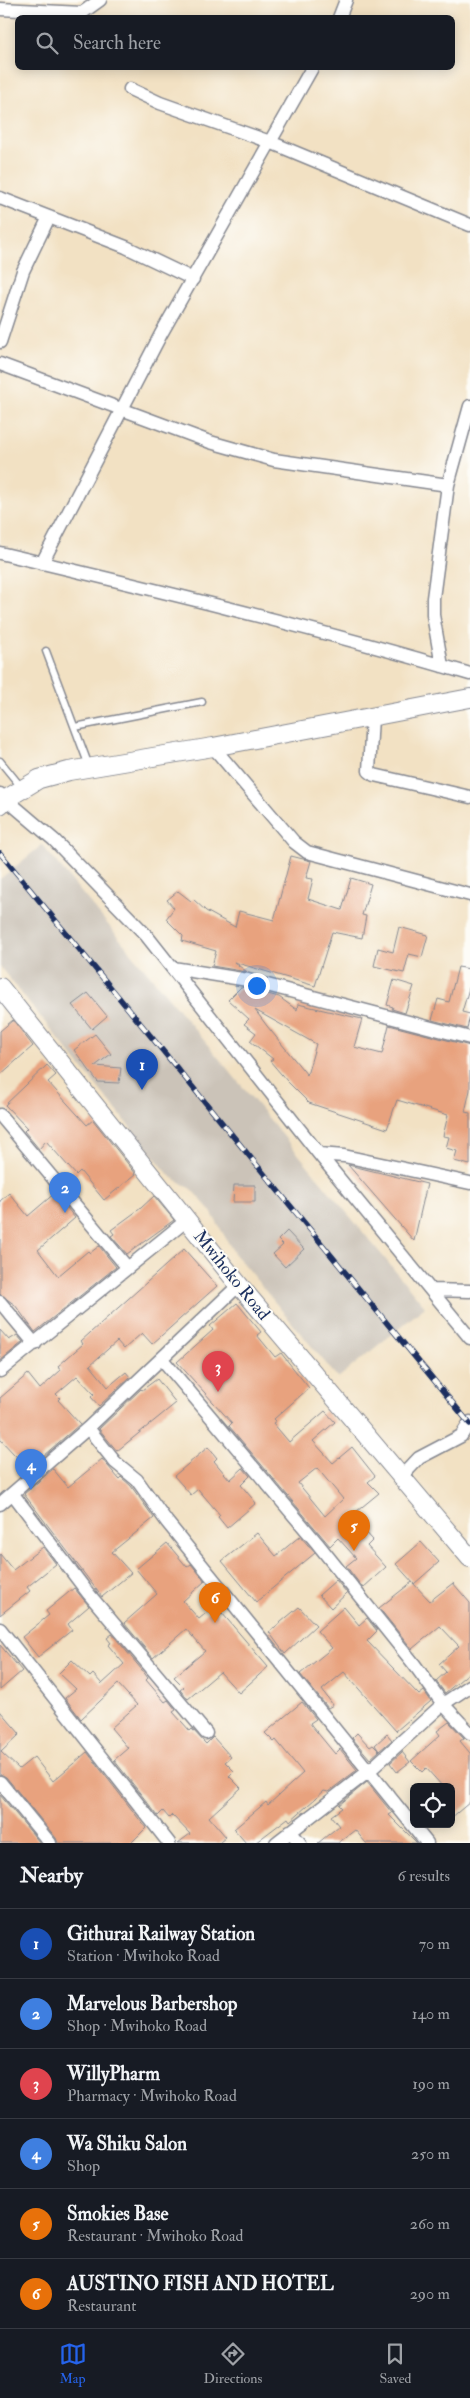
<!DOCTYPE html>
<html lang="en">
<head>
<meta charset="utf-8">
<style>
	:root { --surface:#171b24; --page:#242831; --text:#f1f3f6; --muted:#9ea1a6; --line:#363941; --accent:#2563eb }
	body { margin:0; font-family:"IM FELL Double Pica",serif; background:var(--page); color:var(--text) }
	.controls { position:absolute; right:15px; bottom:15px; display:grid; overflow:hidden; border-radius:8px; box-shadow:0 2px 12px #0003 }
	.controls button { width:45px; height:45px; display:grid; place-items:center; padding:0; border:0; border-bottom:1px solid var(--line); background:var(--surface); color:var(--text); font:25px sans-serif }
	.you { position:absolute; left:256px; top:985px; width:18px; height:18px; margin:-12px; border:4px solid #fff; border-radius:50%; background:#1a73e8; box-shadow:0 0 0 8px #1a73e833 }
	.badge { display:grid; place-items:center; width:32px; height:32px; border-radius:50%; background:var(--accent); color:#fff; font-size:16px; font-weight:700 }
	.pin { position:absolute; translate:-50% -41px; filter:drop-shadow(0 1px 2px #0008) }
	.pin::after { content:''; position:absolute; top:26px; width:18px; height:15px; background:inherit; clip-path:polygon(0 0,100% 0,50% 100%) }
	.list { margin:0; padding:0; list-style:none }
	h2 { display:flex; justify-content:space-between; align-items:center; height:65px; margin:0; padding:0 20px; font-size:21px }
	h2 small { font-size:16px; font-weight:400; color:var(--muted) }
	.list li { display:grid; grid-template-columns:32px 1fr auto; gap:15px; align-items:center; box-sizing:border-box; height:70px; padding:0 20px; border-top:1px solid var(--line) }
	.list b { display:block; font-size:19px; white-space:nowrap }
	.list p { margin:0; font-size:16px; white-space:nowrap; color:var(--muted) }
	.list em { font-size:16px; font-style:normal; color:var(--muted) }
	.icon { flex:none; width:28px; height:28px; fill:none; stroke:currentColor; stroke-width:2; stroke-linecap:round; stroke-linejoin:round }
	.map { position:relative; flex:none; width:470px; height:1843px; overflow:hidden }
	.search { position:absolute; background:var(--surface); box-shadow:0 2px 12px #0003; left:15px; right:15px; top:15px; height:55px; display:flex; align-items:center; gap:12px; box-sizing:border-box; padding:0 18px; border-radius:8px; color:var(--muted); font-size:19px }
	.sheet { height:485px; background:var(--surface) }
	nav { display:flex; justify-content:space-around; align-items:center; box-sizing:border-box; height:70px; border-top:1px solid var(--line); background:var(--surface); font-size:14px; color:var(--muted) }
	nav a { display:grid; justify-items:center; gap:2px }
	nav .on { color:var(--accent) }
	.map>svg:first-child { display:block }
	.industrial { fill:#cbc3b8 }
	.building { fill:#e8a27e; fill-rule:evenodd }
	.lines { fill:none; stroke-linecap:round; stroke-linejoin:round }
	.lane-casing { stroke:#868890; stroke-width:9 }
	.street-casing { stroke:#868890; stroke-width:15 }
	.secondary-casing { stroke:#868890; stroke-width:20 }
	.lane { stroke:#fff; stroke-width:6 }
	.street { stroke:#fff; stroke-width:12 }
	.secondary { stroke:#fff; stroke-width:18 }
	.rail-casing { stroke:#1b2f5e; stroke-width:5.5 }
	.rail { stroke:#fdfcf7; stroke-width:4; stroke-dasharray:11; stroke-linecap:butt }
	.labels { text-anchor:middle; stroke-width:4; stroke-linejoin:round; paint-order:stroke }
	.street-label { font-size:18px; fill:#1b2f5e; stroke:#fdfcf7 }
</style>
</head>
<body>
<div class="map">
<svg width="470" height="1843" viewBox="0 0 470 1843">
	<rect width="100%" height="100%" fill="#fdfcf7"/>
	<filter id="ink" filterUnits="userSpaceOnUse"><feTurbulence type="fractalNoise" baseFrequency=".02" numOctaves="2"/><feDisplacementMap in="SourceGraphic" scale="10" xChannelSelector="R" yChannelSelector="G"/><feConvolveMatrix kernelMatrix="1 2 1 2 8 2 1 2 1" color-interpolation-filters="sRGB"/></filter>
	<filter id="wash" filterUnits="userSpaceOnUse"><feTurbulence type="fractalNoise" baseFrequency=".0096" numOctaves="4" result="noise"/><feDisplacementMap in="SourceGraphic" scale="20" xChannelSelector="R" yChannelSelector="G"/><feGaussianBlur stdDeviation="1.12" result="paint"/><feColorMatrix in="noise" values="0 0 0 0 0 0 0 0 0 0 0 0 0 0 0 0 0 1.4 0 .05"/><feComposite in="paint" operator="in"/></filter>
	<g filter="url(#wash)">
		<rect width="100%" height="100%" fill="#f2e1c3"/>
		<!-- industrial -->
		<path class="industrial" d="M42,845l383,462 -87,71 -104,-125 -24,-43 -19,-21 -21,-13 -170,-209v-88z"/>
		<g id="blocks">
			<!-- building -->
			<path class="building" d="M291,856l20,5 -5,17 7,1 -5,20 34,11 9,-32 20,6 -9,31 4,1 -4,22 -30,-6 -17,54 -81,-24 13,10 -35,-6 4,-15 -34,-10 1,-5 -17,-17 8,-11 -7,-8 11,-9 13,10 2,-2 13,12 29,16 4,-16 35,9z
				M399,927l29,8 -6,22 -13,-3 -5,19 -30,-7 4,-18 15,4z
				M458,967l12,2v16l-8,27 8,2 -3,15 -35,-9 6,-21 11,3z
				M394,980l20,6 -9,27 -13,-4 1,-2 -6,-2z
				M241,987l38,10 18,13 1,-6 64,15 -8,28 28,7 7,-29 81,21v44l-5,22 5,1v52l-16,-4 3,-10 -11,-3 3,-11 -6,-1 5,-21 -51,-15 -10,29 -78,-26 -22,-22 -17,-20 3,-2 -23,-18 6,-8 -12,-9 5,-5 -21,-19zM255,1010l61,34 -9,31 -40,-49z
				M88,993l19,23 -15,13 -20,-24z
				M13,1020l20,26 -33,29v-44z
				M95,1034l16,20 -16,12 26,2 -2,15 -21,-1 -24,-32z
				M47,1065l9,10 -8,7 39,43 6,-5 43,54 -32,26 -24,-29 -4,4 -30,-34 -7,8 -15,-18 3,-3 -22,-23z
				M348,1165l79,19 -13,57z
				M234,1185h21v17h-22z
				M9,1193l19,23 27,-23 20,25 -37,32 20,26 30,-25 2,2 9,-7 17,21 -81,65 -20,-27 -15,-11v-93z
				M154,1196l20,24 -47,34 -16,-18 3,-2 -3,-4 30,-22z
				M287,1231l17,18 -19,18 -12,-13 10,-9 -5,-5z
				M184,1249l33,37 -65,58 -10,-11 -18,16 -7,-8 -27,24 18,22 18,-15 4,5 -31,29 -8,-9 3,-3 -17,-18 -21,18 4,4 -2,2 22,24 -52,45 -28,-30v-41l28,-24 12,15 21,-19 -3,-4 25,-22 -2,-3z
				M237,1303l24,29 -4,3 18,22 6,-4 28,35 -35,31 2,2 -3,2 16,19 36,-31 10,11 -22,19 20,22 19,-16 23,29 -7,6 11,11 -28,23 22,24 -6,6 19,21 -23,21 -17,-22 10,-8 -18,-20 -8,8 -101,-120 3,-3 -55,-61 36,-32 -3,-4zM317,1468l26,31 -18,17 -27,-33z
				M0,1330l9,10 8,-5 6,7 -23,19z
				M157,1379l19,24 -59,48 -18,-22 42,-40 1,1z
				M208,1447l9,11 -3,3 16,19 13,-12 7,8 -9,9 15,18 -29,25 -9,-11 2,-2 -22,-26 -7,6 -17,-19z
				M102,1459l17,20 2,-2 10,9 23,32 -42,34 19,21 -29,24 -78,-103 29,-25 15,18z
				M257,1533l19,23 24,-20 15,17 -59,49 -34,-41z
				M421,1542l18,20 -25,22 -18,-20z
				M167,1543l20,24 4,-3 14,17 -22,20 16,18 13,-11 7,8 3,-3 46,54 -29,26 -19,-21 -32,27 -8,-9 4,-3 -10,-10 31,-26 -19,-22 -33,29 -29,-35 33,-29 -21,-25z
				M43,1547l13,17 -29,23 3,4 -30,24v-61l13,16z
				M336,1580l11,13 -16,15 -12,-13z
				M412,1582l18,19 23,-18 17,20v69l-25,21 -9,-12 10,-9 -7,-8 20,-18 -19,-20 -28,23 -33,-41z
				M74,1588l15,18 -21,18 4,6 -34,27 -16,-20 27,-22 -3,-4z
				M299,1607l17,18 -31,29 -16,-22z
				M344,1607l15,18 8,-7 10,13 -10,10 52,54 5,-4 7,10 -35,30 -52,-59 -22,18 11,15 -5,3 -28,-34 32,-26 -15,-17z
				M112,1634l30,36 6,8 -2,2 19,22 3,-2 8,10 -3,2 17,19 2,-2 14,15 7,-7 18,20 -6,5 9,9 -5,5 12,12 -32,29 17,20 -7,6h-41l12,-9 -18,-19 -3,3 -6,-7 -5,5 -44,-56 14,-12 -17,-20 26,-23 -19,-21 -37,35 -16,-21 11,-9 -17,-16 13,-13 18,17 3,-3 9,10 22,-20 -16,-19 3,-2 -4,-5z
				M0,1645l22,26 -22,19z
				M302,1702l14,17 -6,4 2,3 23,28 5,-5 17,21 -29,22 -4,-1 -34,30 -2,-3 -33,25h-9l-12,-14 32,-27 2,3 35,-32 -27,-33 -2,2 -9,-9z
				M0,1711l20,23 -19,18 18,17 15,-12 19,24 34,-29 59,76 -15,15h-73l-2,-5 -50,-61 -6,-3z
				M449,1722l15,16 -4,3 10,12v49l-19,16v-31h-8l-17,-19 -4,4 -11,-11 29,-26 -3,-4z
				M357,1733l13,14 3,-2 6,6 -9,8 -18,-21z
				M387,1734l5,6 -13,11 -4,-6z
				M402,1752l8,10 -13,10 -7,-9z
				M367,1782l25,31 -3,2 28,28h-51l-11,-13 -17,13h-20l21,-17 -8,-10 11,-8 -3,-3z
				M0,1795l40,48h-40z"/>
		</g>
	</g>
	<g filter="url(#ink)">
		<use href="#blocks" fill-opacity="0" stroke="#868890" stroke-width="1"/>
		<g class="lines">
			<!-- lane casing -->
			<g class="lane-casing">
				<path id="lane" d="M46,651l43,115
					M75,727l127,-25
					M0,761l22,27"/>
			</g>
			<!-- street casing -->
			<g class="street-casing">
				<path id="street" d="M0,9l82,4 18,-13
					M339,18l7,-18
					M130,89l30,14 110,39 200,83
					M0,198l126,49 67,32
					M0,342l23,-71 26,-54
					M0,364l210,78 64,18 174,25
					M0,553c157,37 315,75 470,121
					M42,563l119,-229 151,-266
					M442,666l-9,-51v-17l15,-113 22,-79
					M372,717l-3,54 5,4 96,22
					M213,747l81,95 13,10 163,43
					M0,794l54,46 92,95 173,219 151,184
					M173,968l75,12 222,58
					M0,1115l127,152
					M319,1154l25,2 126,27
					M432,1290l38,1
					M0,1302l35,42
					M162,1359l155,184 97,121 29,40 27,29
					M0,1371l187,-151
					M88,1428l27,34 22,18 30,42 260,321
					M401,1477l18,-19 42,-22 9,-14
					M13,1494l75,99 118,140
					M0,1504l88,-76 151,-143
					M0,1629l169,214
					M0,1782l50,61
					M290,1831l10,12
					M276,1843l93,-72 74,-67 27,-18"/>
			</g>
			<!-- secondary casing -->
			<g class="secondary-casing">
				<path id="secondary" d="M0,805l6,-6 33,-20 30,-8 144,-24 257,-49
					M0,987l239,298 231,273"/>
			</g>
			<!-- lane -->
			<use href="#lane" class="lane"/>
			<!-- street -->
			<use href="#street" class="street"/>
			<!-- secondary -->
			<use href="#secondary" class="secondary"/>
			<!-- rail casing -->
			<g class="rail-casing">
				<path id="rail" d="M0,853l470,571"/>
			</g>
			<!-- rail -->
			<use href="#rail" class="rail"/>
		</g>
	</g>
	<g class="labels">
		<!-- street labels -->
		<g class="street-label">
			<text transform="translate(232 1275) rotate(51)" y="6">Mwihoko Road</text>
		</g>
	</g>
</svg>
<div class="controls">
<button><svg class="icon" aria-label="locate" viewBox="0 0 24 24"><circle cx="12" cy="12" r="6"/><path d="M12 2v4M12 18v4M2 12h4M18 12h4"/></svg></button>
</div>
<div class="you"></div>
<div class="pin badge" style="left:142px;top:1090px;background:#1a4fb4">1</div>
<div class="pin badge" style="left:65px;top:1213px;background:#3f7fe0">2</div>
<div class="pin badge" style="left:218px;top:1392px;background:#e0444e">3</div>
<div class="pin badge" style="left:31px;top:1490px;background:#3f7fe0">4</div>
<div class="pin badge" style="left:354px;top:1551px;background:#e8710a">5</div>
<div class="pin badge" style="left:215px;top:1623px;background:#e8710a">6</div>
<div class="search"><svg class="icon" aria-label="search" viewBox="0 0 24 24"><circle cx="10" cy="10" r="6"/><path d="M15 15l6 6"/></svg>Search here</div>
</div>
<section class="sheet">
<h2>Nearby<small>6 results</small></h2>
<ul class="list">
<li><span class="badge" style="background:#1a4fb4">1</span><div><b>Githurai Railway Station</b><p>Station · Mwihoko Road</p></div><em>70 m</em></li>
<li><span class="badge" style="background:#3f7fe0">2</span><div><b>Marvelous Barbershop</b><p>Shop · Mwihoko Road</p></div><em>140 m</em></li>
<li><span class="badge" style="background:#e0444e">3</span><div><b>WillyPharm</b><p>Pharmacy · Mwihoko Road</p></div><em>190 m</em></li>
<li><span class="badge" style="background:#3f7fe0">4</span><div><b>Wa Shiku Salon</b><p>Shop</p></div><em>250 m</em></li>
<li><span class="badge" style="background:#e8710a">5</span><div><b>Smokies Base</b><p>Restaurant · Mwihoko Road</p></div><em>260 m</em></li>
<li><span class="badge" style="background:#e8710a">6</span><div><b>AUSTINO FISH AND HOTEL</b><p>Restaurant</p></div><em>290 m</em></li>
</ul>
</section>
<nav>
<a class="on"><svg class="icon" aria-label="map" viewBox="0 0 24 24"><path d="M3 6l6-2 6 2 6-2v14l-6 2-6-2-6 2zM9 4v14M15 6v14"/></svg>Map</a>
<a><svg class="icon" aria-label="directions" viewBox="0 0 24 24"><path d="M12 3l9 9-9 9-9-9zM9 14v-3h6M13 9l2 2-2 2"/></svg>Directions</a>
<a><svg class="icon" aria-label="saved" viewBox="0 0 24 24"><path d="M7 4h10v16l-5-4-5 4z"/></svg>Saved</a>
</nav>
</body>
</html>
